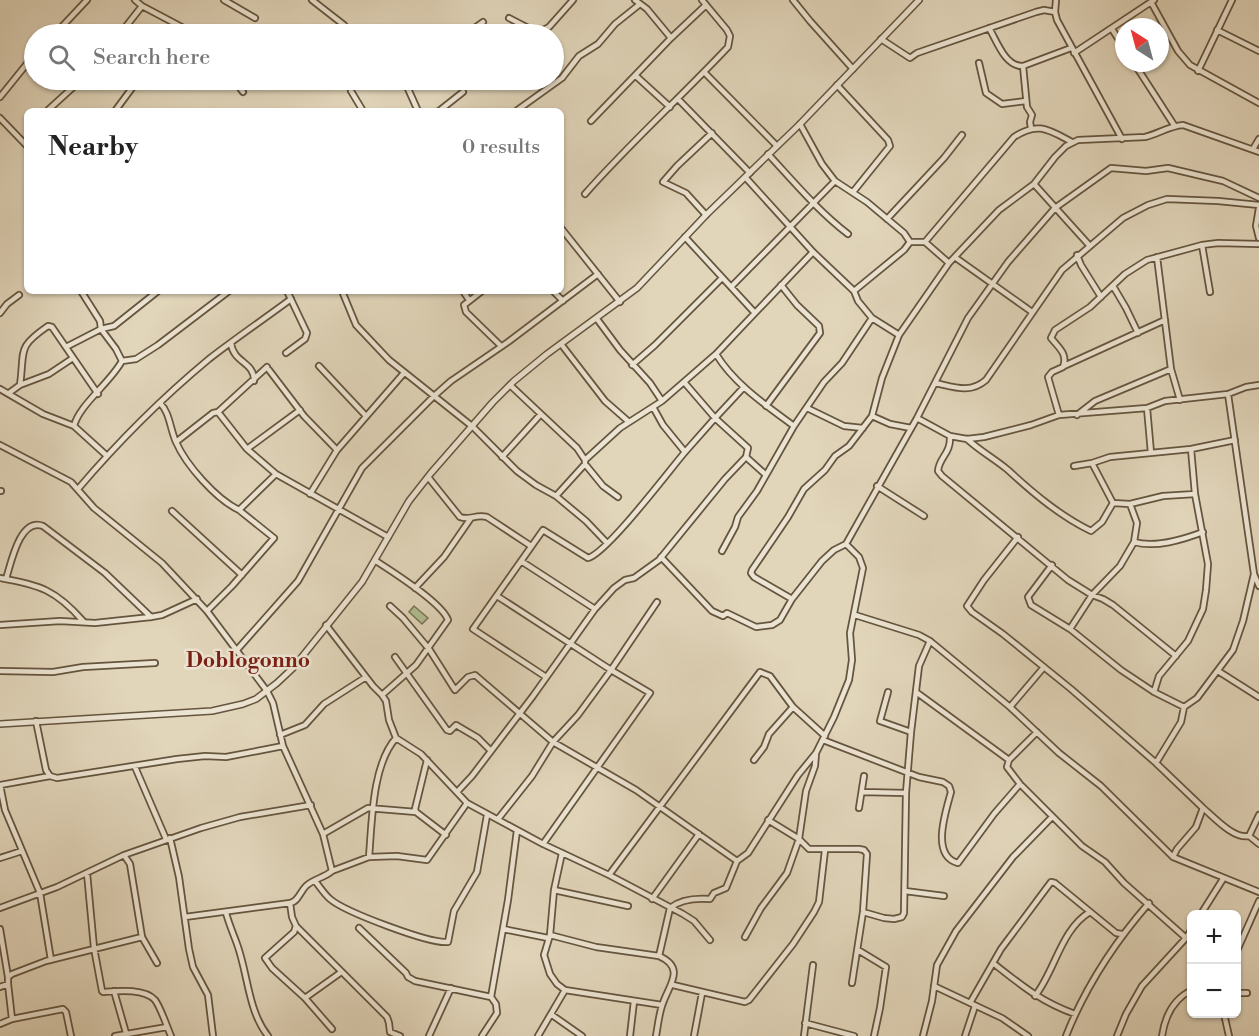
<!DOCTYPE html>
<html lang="en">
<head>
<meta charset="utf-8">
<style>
	:root { --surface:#fff; --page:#f2f2f2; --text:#222; --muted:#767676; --line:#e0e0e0 }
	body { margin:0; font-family:"Libre Bodoni",serif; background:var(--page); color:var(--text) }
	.controls { position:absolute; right:18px; bottom:18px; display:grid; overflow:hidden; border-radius:9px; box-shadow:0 2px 4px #0004 }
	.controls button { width:54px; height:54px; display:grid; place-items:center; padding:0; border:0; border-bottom:2px solid var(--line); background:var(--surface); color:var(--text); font:30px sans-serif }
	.compass { position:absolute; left:1115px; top:18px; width:54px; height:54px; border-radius:50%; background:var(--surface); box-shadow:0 2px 4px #0004; rotate:324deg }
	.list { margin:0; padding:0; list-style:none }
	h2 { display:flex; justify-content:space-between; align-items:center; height:78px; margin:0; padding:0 24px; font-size:26px }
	h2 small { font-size:20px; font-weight:400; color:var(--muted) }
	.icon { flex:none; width:33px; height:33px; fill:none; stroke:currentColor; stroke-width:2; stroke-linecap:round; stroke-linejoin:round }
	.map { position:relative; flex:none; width:1259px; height:1036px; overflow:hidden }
	.search { position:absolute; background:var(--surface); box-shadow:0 2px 4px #0004; left:24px; top:24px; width:540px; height:66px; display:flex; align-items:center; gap:15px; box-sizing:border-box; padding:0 21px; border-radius:33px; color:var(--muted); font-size:22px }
	.panel { position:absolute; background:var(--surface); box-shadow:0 2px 4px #0004; left:24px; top:108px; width:540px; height:186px; border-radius:9px }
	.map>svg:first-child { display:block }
	.green { fill:#b1bd91; stroke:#767454; stroke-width:1.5 }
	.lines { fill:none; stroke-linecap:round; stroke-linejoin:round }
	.minor-casing { stroke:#65553f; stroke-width:8 }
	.tertiary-casing { stroke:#65553f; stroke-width:8 }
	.minor { stroke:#ece4d2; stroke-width:4.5 }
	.tertiary { stroke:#ece4d2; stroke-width:5 }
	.labels { text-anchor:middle; stroke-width:5; stroke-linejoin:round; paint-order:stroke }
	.quarter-label { font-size:21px; font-weight:bold; fill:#7a1f14; stroke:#ece4d2 }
</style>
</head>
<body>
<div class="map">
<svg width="1259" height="1036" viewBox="0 0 1259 1036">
	<rect width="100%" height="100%" fill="#e1d5ba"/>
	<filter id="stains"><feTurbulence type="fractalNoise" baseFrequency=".00333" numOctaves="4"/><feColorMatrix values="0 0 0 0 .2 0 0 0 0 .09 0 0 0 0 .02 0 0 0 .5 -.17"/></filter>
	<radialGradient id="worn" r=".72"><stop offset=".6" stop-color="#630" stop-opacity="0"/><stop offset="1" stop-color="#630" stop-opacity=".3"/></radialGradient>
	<!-- green -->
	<path class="green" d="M414,606l14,12 -6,6 -13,-12z"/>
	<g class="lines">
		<!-- minor casing -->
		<g class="minor-casing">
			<path id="minor" d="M135,0l7,6 53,28
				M224,0l31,18
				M312,0l32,25
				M635,0l12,9 24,29
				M793,0l17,21 43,48
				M1056,0l-1,12 2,8 65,119
				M1151,2l27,49 12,14 69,38
				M509,18l27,14
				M989,28c8,13 16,39 34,38l48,-18
				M1112,29l12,19
				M1217,30l42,21
				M55,34l32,-34
				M120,34l22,-28
				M466,34l17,-12
				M535,34l14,-7 24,-27
				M881,39l29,19 7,-5 119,-41 8,-2 11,2
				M1074,53l80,-53
				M979,63l7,30 16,11 24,-3
				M1134,63l40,62
				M1023,66l4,41 5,8 -2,7 1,6
				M1198,71l34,-71
				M704,72l73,74
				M636,76l34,31
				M234,80l9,12
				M408,80l-3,2 13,29
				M837,85l51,55 2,6 -37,46
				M351,91l12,20
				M0,97l34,-42
				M678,99l72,74
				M47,111l34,-31
				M115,111l23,-31
				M439,111l24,-19
				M516,111l46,-33 17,-22 19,-12 17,-20 25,-20
				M0,118l27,28
				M591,121l80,-83 35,-33
				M800,124l22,40 13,17 32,21 37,31 6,9
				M1253,149l6,-10
				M768,154c26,28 50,57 80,80
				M746,178l67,74 41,39 4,10 14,17 27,17
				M1034,184l55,61
				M585,194c45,-51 96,-97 143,-147l2,-11 -3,-6 -25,-30
				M1259,208l-3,18 3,12
				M706,215l-20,-22 -23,-11 14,-16 35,-33
				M887,219l57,-61 18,-23
				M561,228l59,74
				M685,237l69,75
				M910,242h15l24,21
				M925,242l89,-105c24,-16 35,-7 58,5
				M1202,245l8,47
				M1077,255l4,10 20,32
				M1157,257l14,112 9,31
				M956,258l76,54
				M1113,286l13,22 12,25
				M731,287l104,-106
				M81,291l19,30 1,8 15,20 6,12c-12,22 -43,44 -48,65l32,29
				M342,291l14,34 33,35 84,67 44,44 19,14 20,11 30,25 21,22
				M463,291l6,9
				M482,291l-18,14 2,7 35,34
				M553,291l10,10
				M854,291l50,-41 6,-8
				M0,313l7,-9 12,-9
				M597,319l23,31 30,33 12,18
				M231,343c2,20 24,19 23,38
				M561,344l44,57 24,21
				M66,347l35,-18 13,-3 44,-35
				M286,353l19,-14 2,-6 -20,-42
				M122,361l14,-2 22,-14 71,-54
				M632,365l23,-20 67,-67
				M319,366l47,50
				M1064,366l101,-46
				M269,370l35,46 33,34
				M935,383c19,4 35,11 51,-3l76,-110 61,-52 25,-13 19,-6 51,2 41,4
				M20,385c5,-35 -4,-37 28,-59l4,1 46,67
				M510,385l67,63 8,12v4l-29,32
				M0,389l43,25 31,12
				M9,393l11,-8 29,-11 24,-16
				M160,403c10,10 10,26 16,39 10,23 40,57 63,68l37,-36
				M766,406l54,-73 -1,-7 -22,-21 -16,-20
				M653,407l10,18 22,27
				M807,408l37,18 19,2
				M1147,408l4,45
				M218,412l49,-45
				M1059,415l-11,-38 4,-5 11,-5c5,-13 -4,-19 -12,-29l4,-8 35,-23 35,-33 22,-14 55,-15 16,-2 41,1
				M1077,415l18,-14 76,-32
				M872,416l18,8 21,4
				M917,418l33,18 17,3 17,-2 47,-12 28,-10 88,-7 18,-7 63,-7 18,-7 13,-2
				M794,426c-27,-20 -60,-42 -78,-72l97,-102
				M950,436c1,18 -11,21 -12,35l4,5 126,104 24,15 11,4 10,6 63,51
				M967,439c13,12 28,20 41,31 25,23 52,46 83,61l11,-9 11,-19
				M176,442l37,-29 5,-1 29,37 29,25 112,63
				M0,445l71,37 23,26 68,55 45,48 60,80 6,12 10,43 40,88 9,37c-8,7 -19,8 -26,15 -6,6 -8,16 -16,17l2,14 4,9 -2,6 -29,26 7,10 33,30 27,31
				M247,449l53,-39
				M502,457l38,-42
				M746,457l20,18
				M585,460l35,-32 42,-27 54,-47
				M1092,463l21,40 17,1 33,-8 32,-2
				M585,464l18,22 15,11
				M1074,466l18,-3 18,-6 81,-8 44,-9
				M428,477l32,40c10,4 15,-3 27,0l44,29
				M877,486l47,30
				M78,489c40,-47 84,-91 131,-130 27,-21 55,-40 82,-60
				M0,491h1
				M310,494l27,-44 67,-77
				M172,511l70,64
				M1018,537l-34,43 -17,26 5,6 31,22 68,55 85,74 47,45 -7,19 -19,22 -4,8
				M1134,542c22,6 48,-2 69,-10
				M722,551l13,-24 3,-10 19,-26 37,-65 30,-44 18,-19 30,-45
				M661,557l51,54 11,5 4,-3 29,14 16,-2 8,-5 12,-21 30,-38 12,-11 12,-6 71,-126 51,-100 40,-56 47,-54 56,-40 35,3 22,-3 55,13 36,17
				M376,561c17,11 66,42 72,59l-32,45 -34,30
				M521,561l74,48
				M1052,565l-24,32 3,8 39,24 51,41 33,22 30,15
				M1254,574l5,12
				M0,578c40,7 56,12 83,43
				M6,579c5,-16 14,-62 37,-53l62,47 46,44
				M415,588l29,-31 27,-39
				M497,596l114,74 39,23 -107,151
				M792,599l-38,-22 -3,-4 1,-3 36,-53 16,-28 21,-19 10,-14 14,-10 23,-30 10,-38 17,-43 50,-72 50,-53 35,-26 21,-27 11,-11 12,-6 67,-3c13,-3 24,-11 38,-12l76,27
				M390,606l13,12 26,31 26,41 13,-13 7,-2 78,67 83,48 101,71
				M207,611l25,-25 42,-48 -35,-28
				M855,615l64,20 11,6 80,66 49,46 42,33 72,71 86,35
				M0,625l60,-4 35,2 56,-6 11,-2 35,-16
				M326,625l47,61 9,9 4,6 3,19 7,18 25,16 46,49 76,41 66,31 74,39 11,7 16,19
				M1070,629l22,-34 28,-29 14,-24 3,-19 -7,-19
				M236,651l62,-70 64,-113 72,-72 17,-15 57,-39 90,-68
				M395,657l52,73 3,1 6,-6 22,13 12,12
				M0,671l53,1 30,-5 72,-4
				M1218,671l41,26
				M546,677l-73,-48 70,-99 45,28c19,-5 80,-86 97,-106 19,-22 39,-44 59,-65
				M888,692l-8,29 31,11
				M916,692l93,68 28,-28
				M1154,692l5,-16 29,-35 15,-32 3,-19 2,-26 -13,-70 -4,-45
				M1010,707l34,-40
				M36,721l10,49 4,6 7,2 120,-19 28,-3 21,1 57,-11
				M280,735l25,-10 19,-21 42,-27
				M823,740l96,37 24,5 6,4 2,6c-5,19 -21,64 7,71l36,-49 26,-30
				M427,760l-12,49 1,3 30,23
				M754,760l10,-13 5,-13 24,-27
				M1009,760l-2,7 13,17 62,62 23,16 19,21 62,55
				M1156,763l25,-41 3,-15 13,-9 36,-48 10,-29 11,-47 -26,-180
				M135,767l31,72
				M0,785l5,25 35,83 11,67
				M0,785l50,-9
				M457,792l15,-16 61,-80 62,-87 19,-21 11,-8 9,-2 25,-18 66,-81 21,-22 2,-9 -33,-30 -31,-36
				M862,792l44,1
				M859,808l5,-32
				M1203,808c11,9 30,31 46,28l10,8
				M498,819l34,-43 21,-34 25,-27 33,-45 46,-68
				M768,820l31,19 10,10h50l5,1 3,4 -4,58 -11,71
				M323,834l45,-26 48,4
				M1249,836l10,-21
				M170,838l9,39 10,72 4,18 15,28 5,41
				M562,853l-8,37 -4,45 -6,20 6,19 7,10 8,6 97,15
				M124,855l6,9 12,73 15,26
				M369,857c3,-35 3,-92 27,-119
				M0,858l22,-7
				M332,871l37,-14 28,-1 30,4 40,-57
				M87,873l7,75 8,43 1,1c14,-1 41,-4 52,8 6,8 12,27 16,36
				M609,875l151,-203 10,4 23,31 32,29
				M315,881c5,6 9,13 15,18 15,13 100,45 118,43l6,-31 23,-39 10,-57
				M554,890l74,16
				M905,891l39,5
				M652,899l47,-65
				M0,908l57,-21 67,-32 77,-27 39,-11 71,-12
				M863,912l21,6 10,1 8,-2 2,-4 2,-120 5,-61 8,-66 11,-25
				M226,913c3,11 7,20 11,31 11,30 11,67 31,92
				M1201,914l22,-35
				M185,917l105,-14
				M296,926l91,91 2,6 1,9 10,4
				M359,928l47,45 2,4 7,4 76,16
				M0,929l8,48
				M503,929l45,9
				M550,935l46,12 63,9c27,12 10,29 4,47 -4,10 -5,22 -7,33
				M745,937l16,-29 26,-35 12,-34 7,-48 9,-25 1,-13
				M858,950l28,17 -6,41 -6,28
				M1236,953l23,-52
				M659,956l11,-48c11,-9 26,-10 40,-9l4,-6 12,-5 11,-27 11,-8 50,-78 18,-22 18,-36 15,-37 3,-20 -2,-27 13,-65 -4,-11 -13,-13
				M993,963c28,22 48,39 82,51
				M8,984l4,35
				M673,985l72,17 4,-2 44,-56 21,-32 5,-10 6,-52
				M934,986l68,32 26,18
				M0,987l8,-3v-7l4,-3 34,-13 96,-24
				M114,991l12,42
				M1236,993h11
				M1035,996c20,-25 26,-67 55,-84
				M305,998l35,-25
				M970,1003l31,-54 50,-67 4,1 61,50 6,1
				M1224,1014l5,22
				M552,1015l30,21
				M805,1023l49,13
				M0,1024l12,-5 51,-10 3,3 5,24
				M115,1036l52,-9
				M429,1036l22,-48
				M482,1036l15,-23 -1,-9 -5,-7 17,-97 9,-70
				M538,1036l27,-46
				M630,1036l4,-35
				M694,1036l8,-43
				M804,1036l9,-71
				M923,1036l9,-35 5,-36 19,-34 57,-74 39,-40
				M965,1036l10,-30
				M1066,1036c19,-48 49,-94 83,-133
				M1117,1036l9,-22 16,-28 44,-48 6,-9
				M1162,1036c3,-20 11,-37 30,-46"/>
		</g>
		<!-- tertiary casing -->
		<g class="tertiary-casing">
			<path id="tertiary" d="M0,724l212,-13 31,-7 13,-5 21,-16 16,-15 69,-86 47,-81 22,-28 62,-71 21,-21 33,-27 90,-66 69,-73 94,-91 119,-124"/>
		</g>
		<!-- minor -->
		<use href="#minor" class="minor"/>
		<!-- tertiary -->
		<use href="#tertiary" class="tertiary"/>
	</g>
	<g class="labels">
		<!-- quarter labels -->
		<g class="quarter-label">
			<text x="248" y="667">Doblogonno</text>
		</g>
	</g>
	<rect width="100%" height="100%" filter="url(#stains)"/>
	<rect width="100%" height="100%" fill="url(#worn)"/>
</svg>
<div class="controls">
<button>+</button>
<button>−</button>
</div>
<svg class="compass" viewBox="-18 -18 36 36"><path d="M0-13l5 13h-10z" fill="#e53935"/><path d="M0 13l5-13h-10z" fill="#767676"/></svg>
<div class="search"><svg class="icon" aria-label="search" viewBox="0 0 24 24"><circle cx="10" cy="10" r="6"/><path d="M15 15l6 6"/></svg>Search here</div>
<section class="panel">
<h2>Nearby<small>0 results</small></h2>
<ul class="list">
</ul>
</section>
</div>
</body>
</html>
